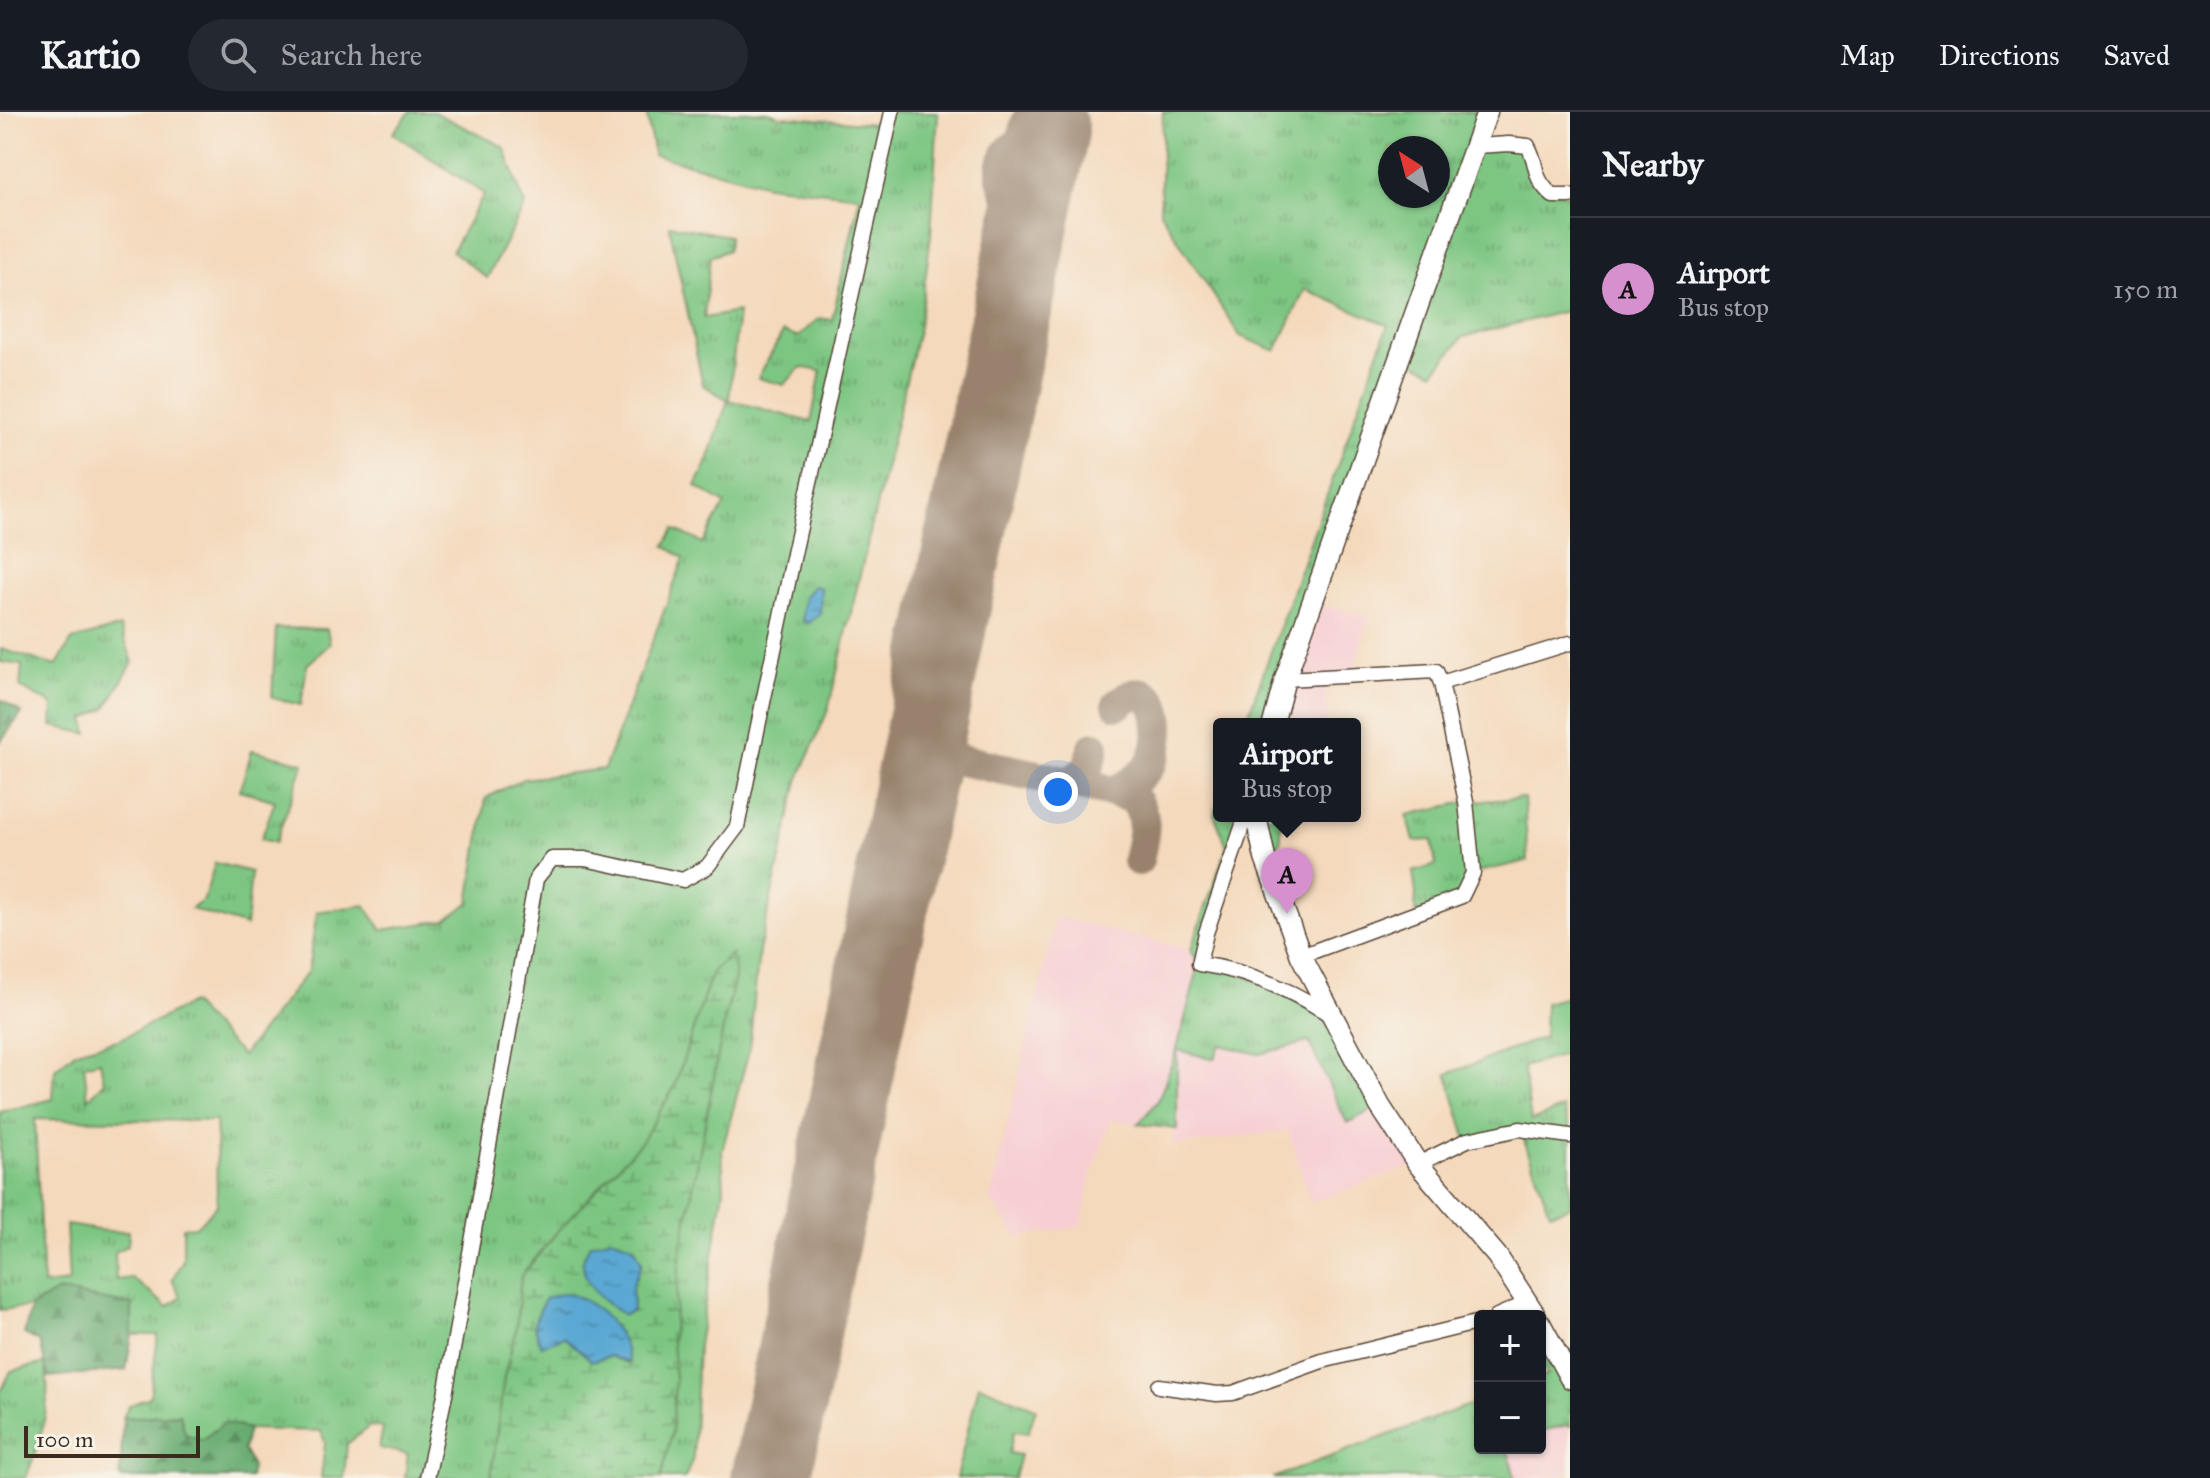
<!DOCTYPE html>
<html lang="en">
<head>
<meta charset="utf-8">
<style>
	:root { --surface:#171b24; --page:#242831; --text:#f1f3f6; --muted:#9ea1a6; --line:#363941; --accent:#d690ce }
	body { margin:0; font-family:"IM FELL Great Primer",serif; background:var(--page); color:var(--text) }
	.controls { position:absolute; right:24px; bottom:24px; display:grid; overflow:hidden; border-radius:8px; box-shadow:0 2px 6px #0004 }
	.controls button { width:72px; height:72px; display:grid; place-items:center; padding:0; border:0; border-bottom:2px solid var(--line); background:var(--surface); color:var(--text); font:40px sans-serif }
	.compass { position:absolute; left:1378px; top:24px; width:72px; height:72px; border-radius:50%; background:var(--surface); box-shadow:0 2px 6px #0004; rotate:324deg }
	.scale { position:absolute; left:24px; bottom:20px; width:176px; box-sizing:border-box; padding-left:8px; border:4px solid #3b2a1e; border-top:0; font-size:22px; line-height:28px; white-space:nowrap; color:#3b2a1e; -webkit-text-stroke:6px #f7f3e8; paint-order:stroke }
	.you { position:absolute; left:1058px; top:680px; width:28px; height:28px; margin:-20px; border:6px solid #fff; border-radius:50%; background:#1a73e8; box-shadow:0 0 0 12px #1a73e833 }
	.badge { display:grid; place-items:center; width:52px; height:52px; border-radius:50%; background:var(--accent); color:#111; font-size:26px; font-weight:700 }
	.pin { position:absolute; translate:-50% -66px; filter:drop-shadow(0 2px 4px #0008) }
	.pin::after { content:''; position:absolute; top:42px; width:28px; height:24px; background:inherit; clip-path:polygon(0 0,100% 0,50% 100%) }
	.popup { position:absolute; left:1213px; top:606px; width:148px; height:104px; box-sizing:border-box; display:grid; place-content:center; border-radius:8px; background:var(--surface); filter:drop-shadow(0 2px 6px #0005); font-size:26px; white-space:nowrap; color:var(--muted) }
	.popup b { font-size:30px; color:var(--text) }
	.popup::after { content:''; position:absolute; left:50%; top:100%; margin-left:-16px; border:16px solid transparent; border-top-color:var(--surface) }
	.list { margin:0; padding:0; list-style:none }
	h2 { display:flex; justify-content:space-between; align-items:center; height:104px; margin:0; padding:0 32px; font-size:34px }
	h2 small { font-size:26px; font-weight:400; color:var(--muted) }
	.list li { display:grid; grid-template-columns:52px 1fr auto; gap:24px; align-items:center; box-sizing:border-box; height:144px; padding:0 32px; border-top:2px solid var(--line) }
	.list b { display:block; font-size:30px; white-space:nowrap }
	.list p { margin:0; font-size:26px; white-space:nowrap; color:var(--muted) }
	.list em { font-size:26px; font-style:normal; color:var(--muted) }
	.icon { flex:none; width:44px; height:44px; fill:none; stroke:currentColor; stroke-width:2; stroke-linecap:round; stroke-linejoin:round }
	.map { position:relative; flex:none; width:1570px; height:1366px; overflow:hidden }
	header { display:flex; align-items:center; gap:48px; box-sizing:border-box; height:112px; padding:0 40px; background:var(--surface); border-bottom:2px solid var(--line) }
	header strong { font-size:38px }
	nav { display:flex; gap:44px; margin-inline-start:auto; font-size:28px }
	.search { width:560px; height:72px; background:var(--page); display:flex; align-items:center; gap:20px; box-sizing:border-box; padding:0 28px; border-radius:44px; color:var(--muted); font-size:30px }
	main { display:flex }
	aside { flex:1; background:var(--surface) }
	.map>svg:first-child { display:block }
	.built { fill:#f7cfd3 }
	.grass { fill:url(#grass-tufts); stroke:#5c7850; stroke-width:2; fill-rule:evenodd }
	.forest { fill:url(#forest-firs); stroke:#506a47; stroke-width:2 }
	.wetland { fill:url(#wetland-marsh); stroke:#5c7850; stroke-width:2; fill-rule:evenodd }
	.water { fill:url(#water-ripples); stroke:#4a6978; stroke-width:2 }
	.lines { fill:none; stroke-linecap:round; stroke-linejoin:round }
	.taxiway { stroke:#98826d; stroke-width:32 }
	.runway { stroke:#98826d; stroke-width:80 }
	.street-casing { stroke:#574436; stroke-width:17 }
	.secondary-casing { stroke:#574436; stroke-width:23 }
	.street { stroke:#fff; stroke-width:14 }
	.secondary { stroke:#fff; stroke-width:20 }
</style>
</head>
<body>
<header>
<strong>Kartio</strong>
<div class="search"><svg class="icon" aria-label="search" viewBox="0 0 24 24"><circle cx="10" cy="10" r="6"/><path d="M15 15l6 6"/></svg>Search here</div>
<nav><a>Map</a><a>Directions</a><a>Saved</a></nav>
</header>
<main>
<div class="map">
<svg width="1570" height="1366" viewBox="0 0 1570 1366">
	<defs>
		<pattern id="grass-tufts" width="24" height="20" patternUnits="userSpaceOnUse" patternTransform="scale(2)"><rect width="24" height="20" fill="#7dc682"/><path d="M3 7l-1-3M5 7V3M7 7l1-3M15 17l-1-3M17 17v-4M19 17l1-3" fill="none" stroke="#68a16a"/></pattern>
		<pattern id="forest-firs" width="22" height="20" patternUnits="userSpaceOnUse" patternTransform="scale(2)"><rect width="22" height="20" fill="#66ab70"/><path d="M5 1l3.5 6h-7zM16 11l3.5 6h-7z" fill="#558b5b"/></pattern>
		<pattern id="wetland-marsh" width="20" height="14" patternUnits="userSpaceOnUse" patternTransform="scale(2)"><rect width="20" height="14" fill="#7dc682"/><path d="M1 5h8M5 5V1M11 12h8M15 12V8" fill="none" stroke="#68a16a"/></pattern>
		<pattern id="water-ripples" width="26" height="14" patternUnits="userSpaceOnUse" patternTransform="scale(2)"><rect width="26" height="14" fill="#5aa8d3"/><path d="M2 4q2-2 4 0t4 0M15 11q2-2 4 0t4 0" fill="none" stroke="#4c89ab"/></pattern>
	</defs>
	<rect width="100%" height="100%" fill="#f7f3e8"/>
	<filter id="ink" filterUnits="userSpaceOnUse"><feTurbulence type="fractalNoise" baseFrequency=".0125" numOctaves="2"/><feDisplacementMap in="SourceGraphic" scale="16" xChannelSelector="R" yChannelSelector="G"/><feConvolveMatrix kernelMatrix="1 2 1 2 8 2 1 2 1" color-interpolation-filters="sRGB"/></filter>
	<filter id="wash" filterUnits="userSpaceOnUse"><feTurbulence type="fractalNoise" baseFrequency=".006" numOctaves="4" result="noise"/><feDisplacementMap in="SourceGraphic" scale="32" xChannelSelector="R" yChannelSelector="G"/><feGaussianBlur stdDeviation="1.8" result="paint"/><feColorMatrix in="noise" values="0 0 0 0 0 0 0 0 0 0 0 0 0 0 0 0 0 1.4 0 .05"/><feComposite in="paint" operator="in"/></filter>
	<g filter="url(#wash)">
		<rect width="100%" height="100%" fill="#f4d9bc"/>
		<!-- built -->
		<path class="built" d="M1312,491l57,13 -17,60 -27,2 3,45 3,1h-49z
			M1056,805l135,33 8,14 21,81 39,9 50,-12 38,80 33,-16 38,58 -107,38 -23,-72 -116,16 7,-38 -2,-55 -19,49 -20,22 -27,-4 -21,60 -8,46 -65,11 -27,-38z
			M1569,1313l1,47 -20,6h-35l-8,-30h33v-17z"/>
		<!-- grass -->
		<path class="grass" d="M410,0h24l70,35 21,58 -38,73 -35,-27 32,-57 -91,-61z
			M646,0h122l12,4 96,8 3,-12h59l-7,123 -12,91 -91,384 -30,71 -39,170 -10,99 -27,101 2,38 -26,156 -5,113 -8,20h-280l3,-24 -29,-6 4,-20 -13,-2 -23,18 -3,34h-23l4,-35 -4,-12 -73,-2 -24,-6 -21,17 -18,-6 -5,-20 -57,4 5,-12 22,-9 8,-62h-26v-30l-74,-14 -27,16 -31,3v-198l53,-13 2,-30 21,-18 45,-12 70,-36 51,53 66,-85 9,-59 48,-7 17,25 63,-10 24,-17 17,-105 37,-19 81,-10 80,-211 -19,-12 9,-17 29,14 22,-39 -29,-18 12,-25 20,-61 -25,-15 -34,-160 60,11 -1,14 -18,7 -6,61 34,-6 -9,88 82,22 10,-51 -20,-4 -17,18 -26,-7 25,-46 15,5 21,-19 13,2 28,-124 -93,-11 -113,-30zM100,949l4,22 -16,16 -4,-34zM35,1007l181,2 1,84 -20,21 -14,1v33l-11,20 9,17 -13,10 -36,-29 -16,2 -1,-28 13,-7 1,-14c-24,2 -40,-3 -63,-6l3,57 -26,3z
			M1163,0h324l-10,34h51l15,42 27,8v114l-107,27 -29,35 -34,-17 -115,323 12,1 -15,45h-37l143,-399 -83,-36 -29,62 -36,-15 -80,-124zM1390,36h48v48h-48z
			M120,515l13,35 -27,46 -21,11 3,15 -36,-8 1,-21 -33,-18 2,-22 -22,-3 1,-13 55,17 16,-26z
			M276,516l51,1 3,15 -23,21 -6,40 -29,-7z
			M252,638l52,13 -29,80 -14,-4 14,-38 -35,-11z
			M1524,686l4,63 -55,12 -11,23 -47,17 1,-20 -3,-21 23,-7 -4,-25 -18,1 -7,-26 59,-13z
			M1219,688v16h27l-47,148 26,3 105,47 50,92 -33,17 -38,-81 -50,12 -39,-9 -6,14 -37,-9v79l-39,-5 20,-23 19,-52 22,-84 -8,-15 36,-104 -13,-32z
			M1256,704h25v25l-16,17z
			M215,751l36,9 -5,54 -55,-17 13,-9z
			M1570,884v57l-47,14 8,54 32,-13 7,20v79l-20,6 -30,-84 -53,11 -20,-66 97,-37 1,-34z
			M1540,1211l30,55v49l-1,-2 -29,6v-53l7,-3 -7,-15z
			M45,1251c8,39 -5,79 -19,115h-26v-85l11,-22z
			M979,1273l57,23 -8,25 -14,-2 -5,22 11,2 -6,23h-58z
			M1480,1289v47h27l8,30h-242z"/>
		<!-- forest -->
		<path class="forest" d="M0,587l22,14 -22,29z
			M58,1179l74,14v30l-6,35 -78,7 -8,-35 -16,-8 7,-27z
			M180,1302l5,20 17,6 22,-17 24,6 -5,21 9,16 -2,12h-130l3,-60z"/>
		<!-- wetland -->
		<path class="wetland" d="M732,841l3,25 -10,40 -45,239 -8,85 3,37 -3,53 -11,46h-94l-8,-3 -3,3h-65l13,-101 12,-47 5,-54 36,-44 85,-91 32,-53 38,-116zM582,1150l60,1 -10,23 1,24zM564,1225l64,26 -18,-7 -18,5z"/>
		<!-- water -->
		<path class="water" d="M814,474l7,2 -1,26 -11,9 -7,-3 2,-23z
			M612,1126l22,8 8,17 -10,23 1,24 -9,5c-18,-11 -41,-28 -41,-52 0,-5 4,-13 7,-19z
			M564,1181c30,4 64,41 64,70l-18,-7 -18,5 -28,-24 -23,9 -7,-22 11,-26z"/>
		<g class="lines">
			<!-- taxiway -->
			<path class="taxiway" d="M1025,132l-23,-66c-3,-57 75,-41 59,2 -6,15 -22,24 -31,39
				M926,613l4,19 12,12
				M1067,670c19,-7 23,-15 27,-35
				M1113,680l19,5c18,20 11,39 6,63
				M911,683c6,-20 9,-34 31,-39l171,36c13,-6 27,-14 36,-26 20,-29 10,-99 -31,-62"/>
			<!-- runway -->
			<path class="runway" d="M771,1366l278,-1347"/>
		</g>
	</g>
	<g filter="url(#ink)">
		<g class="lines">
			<!-- street casing -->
			<g class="street-casing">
				<path id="street" d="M1476,34l33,-2 19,2c11,20 3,31 25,50h17
					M1285,567l151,-8 5,12 129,-40
					M1246,704l-40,117 -7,31c47,6 90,25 130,50
					M1301,844l161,-60 11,-23 -7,-71 -25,-119
					M1418,1052l49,-24 53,-11 50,7
					M1497,1204l30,-13
					M1159,1274l58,8 16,-1 89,-32 158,-39
					M427,1366l18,-83 91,-516 16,-20h33l98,21 24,-13 30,-40 57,-273 98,-442"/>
			</g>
			<!-- secondary casing -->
			<g class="secondary-casing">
				<path id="secondary" d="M1273,612l12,-45 202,-567
					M1256,704l9,42 36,98 79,150 38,58 79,92 39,60
					M1540,1211l30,55"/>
			</g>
			<!-- street -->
			<use href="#street" class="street"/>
			<!-- secondary -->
			<use href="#secondary" class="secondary"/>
		</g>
	</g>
</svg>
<div class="controls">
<button>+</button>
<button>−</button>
</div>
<svg class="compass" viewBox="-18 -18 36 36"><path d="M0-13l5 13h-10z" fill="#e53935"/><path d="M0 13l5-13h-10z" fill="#9ea1a6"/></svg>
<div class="scale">100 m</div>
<div class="you"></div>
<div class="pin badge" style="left:1287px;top:802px">A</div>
<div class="popup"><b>Airport</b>Bus stop</div>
</div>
<aside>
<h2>Nearby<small></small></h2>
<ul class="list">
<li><span class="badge">A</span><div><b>Airport</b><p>Bus stop</p></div><em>150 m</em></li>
</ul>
</aside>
</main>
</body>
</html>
